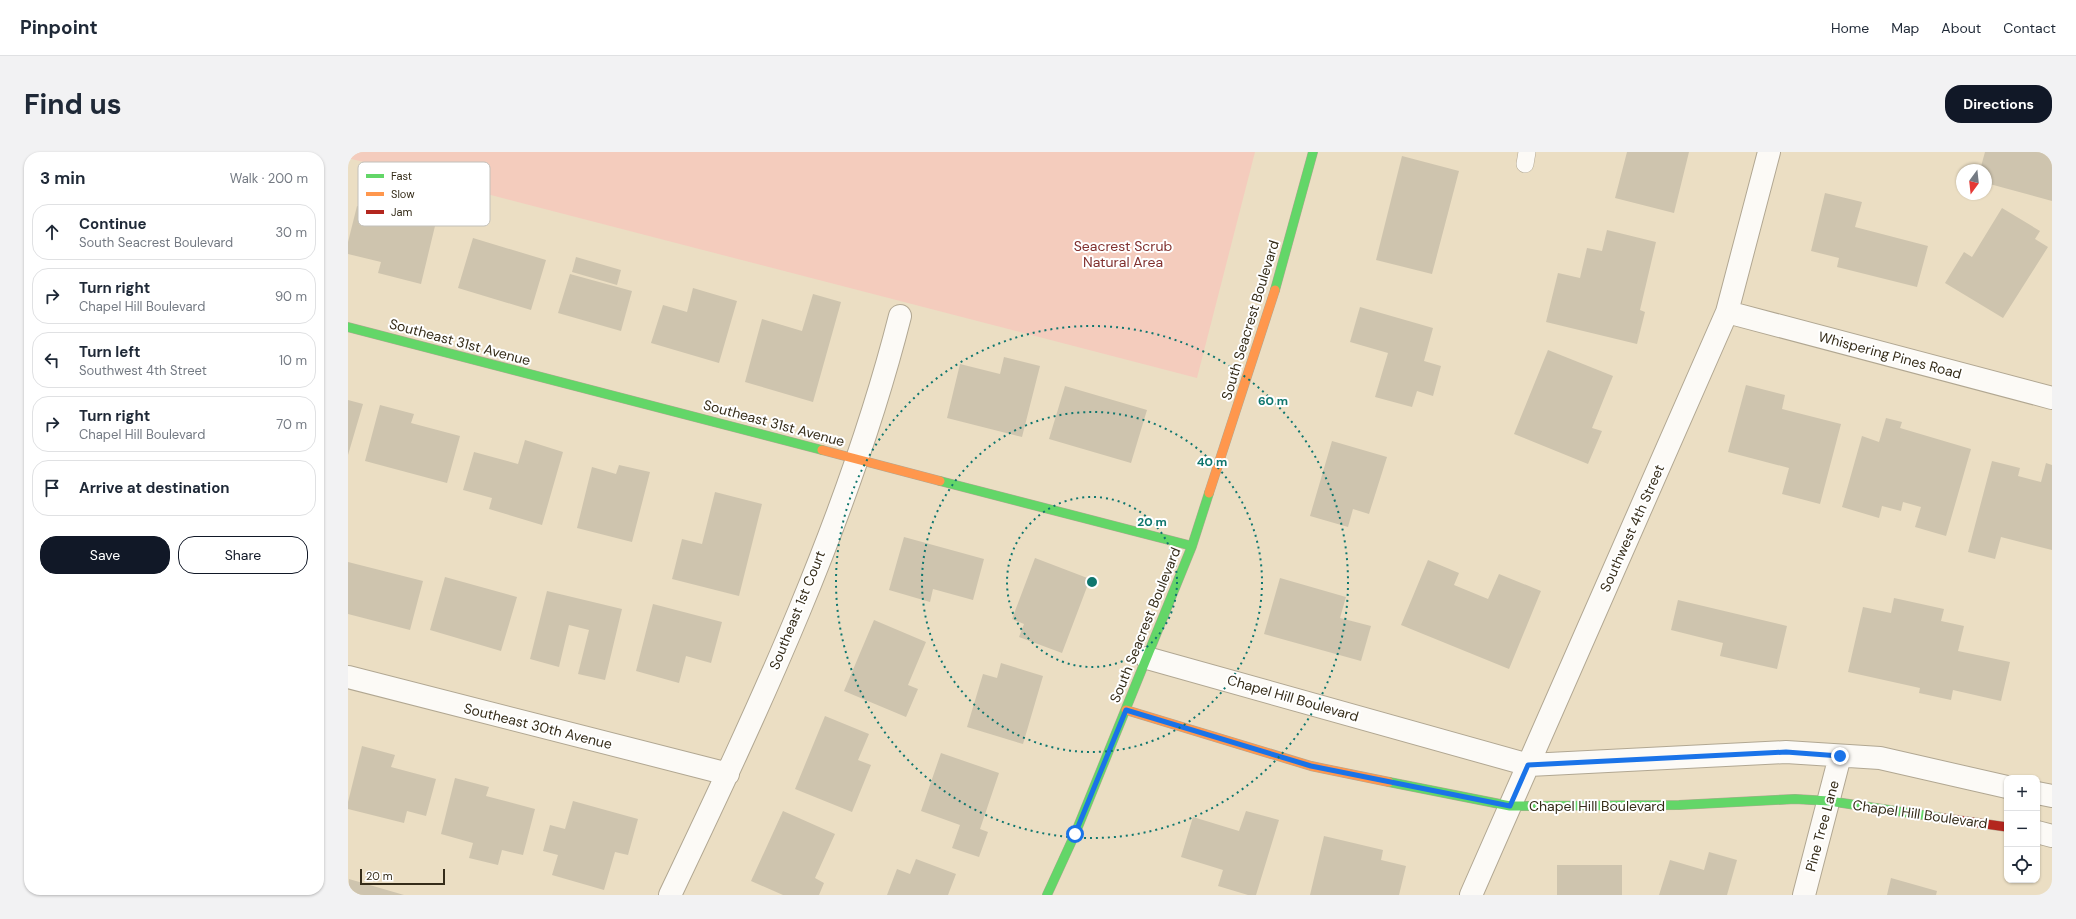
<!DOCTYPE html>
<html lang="en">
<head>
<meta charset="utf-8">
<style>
	:root { --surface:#fff; --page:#f2f2f3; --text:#1f2937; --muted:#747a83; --line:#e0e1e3; --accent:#111827 }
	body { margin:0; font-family:"DM Sans",sans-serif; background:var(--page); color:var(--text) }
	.controls { position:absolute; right:12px; bottom:12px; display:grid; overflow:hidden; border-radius:8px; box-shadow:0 1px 3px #0004 }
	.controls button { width:36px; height:36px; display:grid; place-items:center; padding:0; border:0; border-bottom:1px solid var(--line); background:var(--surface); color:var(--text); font:20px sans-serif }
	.compass { position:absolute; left:1608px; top:12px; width:36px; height:36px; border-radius:50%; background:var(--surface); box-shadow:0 1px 3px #0004; rotate:195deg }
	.scale { position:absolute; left:12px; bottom:10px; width:85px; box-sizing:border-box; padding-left:4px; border:2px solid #352c19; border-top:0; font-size:11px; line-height:14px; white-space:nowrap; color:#352c19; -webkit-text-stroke:3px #fff; paint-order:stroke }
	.stop { position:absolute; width:12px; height:12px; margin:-9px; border:3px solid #1a73e8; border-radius:50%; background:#fff }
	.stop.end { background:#1a73e8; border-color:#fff; box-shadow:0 1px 4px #0008 }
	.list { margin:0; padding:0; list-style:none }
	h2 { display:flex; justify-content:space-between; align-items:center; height:52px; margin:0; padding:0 16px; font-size:17px }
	h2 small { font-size:13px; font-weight:400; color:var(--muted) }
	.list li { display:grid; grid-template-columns:26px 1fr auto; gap:12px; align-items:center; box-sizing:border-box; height:56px; margin:0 8px 8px; padding:0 8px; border:1px solid var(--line); border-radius:16px }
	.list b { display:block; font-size:15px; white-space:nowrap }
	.list p { margin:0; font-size:13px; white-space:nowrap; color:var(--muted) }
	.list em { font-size:13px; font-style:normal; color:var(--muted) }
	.actions { display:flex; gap:8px; padding:12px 16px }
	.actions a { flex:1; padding:9px 0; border:1px solid var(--accent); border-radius:16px; text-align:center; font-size:14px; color:var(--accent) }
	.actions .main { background:var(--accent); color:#fff }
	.icon { flex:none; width:22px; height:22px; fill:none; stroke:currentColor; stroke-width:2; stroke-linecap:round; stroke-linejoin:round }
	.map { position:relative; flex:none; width:1704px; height:743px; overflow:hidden; border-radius:16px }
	header { display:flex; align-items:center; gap:24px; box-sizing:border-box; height:56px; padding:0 20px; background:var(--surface); border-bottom:1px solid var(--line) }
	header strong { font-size:19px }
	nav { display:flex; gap:22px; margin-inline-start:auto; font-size:14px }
	.intro { display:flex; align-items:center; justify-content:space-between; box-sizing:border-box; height:96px; padding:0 24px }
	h1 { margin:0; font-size:28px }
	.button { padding:10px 18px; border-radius:16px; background:var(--accent); color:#fff; font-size:14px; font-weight:700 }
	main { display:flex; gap:24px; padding:0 24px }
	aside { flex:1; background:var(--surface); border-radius:16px; box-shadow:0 1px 3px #0004 }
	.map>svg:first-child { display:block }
	.green { fill:#f4ccbd }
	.building { fill:#cec4ae }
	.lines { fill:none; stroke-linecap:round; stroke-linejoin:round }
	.lane-casing { stroke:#b1a792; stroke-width:18 }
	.street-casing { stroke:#b1a792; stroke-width:24 }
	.fast-casing { stroke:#b1a792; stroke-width:10 }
	.slow-casing { stroke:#b1a792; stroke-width:10 }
	.jam-casing { stroke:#b1a792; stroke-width:10 }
	.lane { stroke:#fcfaf6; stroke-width:17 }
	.street { stroke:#fcfaf6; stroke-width:22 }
	.fast { stroke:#63d668; stroke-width:9 }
	.slow { stroke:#ff974d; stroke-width:9 }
	.jam { stroke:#b3261e; stroke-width:9 }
	.route { stroke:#1a73e8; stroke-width:5 }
	.ring { fill:none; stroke:#0f766e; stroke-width:2; stroke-dasharray:2 4 }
	.labels { text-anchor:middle; stroke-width:4; stroke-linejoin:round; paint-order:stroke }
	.park-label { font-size:14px; fill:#80302e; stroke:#fff }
	.street-label { font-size:14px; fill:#352c19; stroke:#fff }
	.key { fill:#fff; stroke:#c2c0ba; stroke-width:1 }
	.key-label { font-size:11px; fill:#352c19 }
	.centre { fill:#0f766e; stroke:#fff; stroke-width:2 }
	.ring-label { font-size:12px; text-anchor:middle; font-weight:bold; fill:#0f766e; stroke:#fff; stroke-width:4; stroke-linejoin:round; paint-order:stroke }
</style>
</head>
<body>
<header>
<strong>Pinpoint</strong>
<nav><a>Home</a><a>Map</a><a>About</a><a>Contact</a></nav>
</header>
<div class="intro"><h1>Find us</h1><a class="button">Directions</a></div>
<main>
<aside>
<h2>3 min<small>Walk · 200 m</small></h2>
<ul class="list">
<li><svg class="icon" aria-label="ahead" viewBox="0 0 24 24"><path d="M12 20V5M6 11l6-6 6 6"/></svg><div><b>Continue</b><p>South Seacrest Boulevard</p></div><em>30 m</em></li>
<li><svg class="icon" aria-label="right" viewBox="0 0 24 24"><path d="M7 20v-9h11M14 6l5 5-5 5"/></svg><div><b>Turn right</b><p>Chapel Hill Boulevard</p></div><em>90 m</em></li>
<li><svg class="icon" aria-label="left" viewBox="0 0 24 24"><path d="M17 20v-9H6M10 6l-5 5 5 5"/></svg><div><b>Turn left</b><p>Southwest 4th Street</p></div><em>10 m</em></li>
<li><svg class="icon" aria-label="right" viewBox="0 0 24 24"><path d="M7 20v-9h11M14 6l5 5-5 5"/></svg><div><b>Turn right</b><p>Chapel Hill Boulevard</p></div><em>70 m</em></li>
<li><svg class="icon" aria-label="arrive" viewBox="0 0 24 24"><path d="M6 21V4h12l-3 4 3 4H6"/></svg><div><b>Arrive at destination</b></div></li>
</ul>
<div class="actions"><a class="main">Save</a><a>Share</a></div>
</aside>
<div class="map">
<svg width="1704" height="743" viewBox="0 0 1704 743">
	<rect width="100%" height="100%" fill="#ebdec3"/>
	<!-- green -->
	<path class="green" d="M0,0h907l-58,226 -849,-220z"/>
	<!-- building -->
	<path class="building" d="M1279,0h62l-15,61 -59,-15z
		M1637,0h67v49l-66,-18v-13h-6z
		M1054,4l57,15 -27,103 -56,-14z
		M1477,41l37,9 -7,25 73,19 -11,41 -80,-20 2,-9 -28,-7z
		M9,54l78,20 -14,58 -43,-11 3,-11 -33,-8v-12z
		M1654,56l38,23 -5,8 13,8 -45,71 -58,-35 19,-31 8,5z
		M1259,78l49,12 -16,68 5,2 -8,32 -91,-22 12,-49 22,5 7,-30 15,3z
		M125,86l73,22 -15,50 -73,-22z
		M228,105l45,13 -4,15 -45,-13z
		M222,122l62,17 -11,40 -63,-18z
		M345,136l44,13 -18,62 -68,-20 12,-38 24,7z
		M465,142l28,8 -28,100 -68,-20 17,-63 40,12z
		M1012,155l73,21 -9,33 17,5 -8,30 -16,-5 -5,16 -37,-10 13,-44 -38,-11z
		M1200,198l65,26 -21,52 10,3 -14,33 -74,-30z
		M656,205l36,9 -18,71 -75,-19 13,-54 40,10z
		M1398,233l39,10 -3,14 59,15 -21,80 -38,-10 7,-26 -61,-16z
		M717,234l82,24 -16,53 -82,-24z
		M0,248l15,4 -15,51z
		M32,253l34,9 -3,9 49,13 -13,47 -82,-22z
		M1538,266l16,4 -2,6 71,21 -25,87 -31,-9 6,-20 -18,-5 -2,9 -19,-5 -3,12 -37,-11 20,-71 17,6z
		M177,288l38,12 -21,73 -53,-16 3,-11 -29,-8 11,-38 44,12z
		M984,289l55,16 -18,57 -16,-5 -5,18 -38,-11z
		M1644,309l28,7 -2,8 23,6 5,-19 6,2v85l-51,-13 -6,22 -27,-7z
		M271,313l31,7 -18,70 -55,-14 15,-61 24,7z
		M367,340l47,12 -23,92 -67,-17 10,-40 20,5z
		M556,385l80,22 -11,41 -40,-11 -3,13 -41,-12z
		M687,406l55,21 -28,74 -43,-16 5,-13 -12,-5z
		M1080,408l31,13 -5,12 34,14 11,-25 42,17 -32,78 -108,-44z
		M0,410l75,19 -13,49 -62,-16z
		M97,425l72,20 -16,54 -71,-21z
		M932,426l66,19 -6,21 31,8 -10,35 -97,-27z
		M199,439l75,18 -17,71 -27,-6 11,-44 -20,-5 -10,42 -29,-8z
		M1546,446l50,11 -3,12 23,5 -6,25 52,11 -9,39 -48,-11 -2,10 -32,-7 1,-5 -72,-16 15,-65 28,6z
		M1330,448l109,26 -10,43 -57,-13 3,-13 -52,-13z
		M305,452l69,18 -11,41 -25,-7 -7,27 -43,-12z
		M526,468l52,22 -18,43 10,4 -12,28 -62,-26z
		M653,511l42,13 -20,68 -56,-17 16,-53 14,4z
		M477,564l44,18 -11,26 13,5 -19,47 -57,-23z
		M14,594l33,9 -4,12 45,12 -10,37 -19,-5 -3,12 -56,-14v-7z
		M593,601l58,20 -19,56 8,3 -9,25 -27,-9 8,-23 -39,-14z
		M107,626l34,9 -3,9 49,13 -12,46 -21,-5 -4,15 -29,-7 4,-15 -32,-9z
		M225,649l65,18 -10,36 -13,-3 -11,38 -52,-15 6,-20 -15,-4 7,-26 15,4z
		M435,659l52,23 -20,44 9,5 -5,12h-36l-32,-14z
		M898,659l33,9 -23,75h-8l-30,-9 5,-16 -42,-13 12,-40 46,14z
		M976,684l59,14 -2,10 25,6 -7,29h-89z
		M1361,700l28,8 -10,35h-68l11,-35 34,10z
		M568,707l40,15 -8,21h-61l10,-26 13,5z
		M1209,713h65v30h-65z
		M1543,726l46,13 -1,4h-49z
		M1,727l55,16h-56z"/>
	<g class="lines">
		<!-- lane casing -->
		<g class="lane-casing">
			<path id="lane" d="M1177,12l2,-12"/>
		</g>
		<!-- street casing -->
		<g class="street-casing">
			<path id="street" d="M1379,160l325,86
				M799,506l382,107 257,-13 94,6 127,29
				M0,525l380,97
				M1689,641l15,3
				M1689,680l15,4
				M322,743c89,-187 179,-378 230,-579
				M1123,743l256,-583 42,-160
				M1456,743l36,-139"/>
		</g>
		<!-- fast casing -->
		<g class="fast-casing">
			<path id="fast" d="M927,138l38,-138
				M0,175l474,123
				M592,329l252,65
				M1041,630l121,24 169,-1 116,-6 34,2 114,17
				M699,743l28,-61 117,-288 17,-53"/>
		</g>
		<!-- slow casing -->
		<g class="slow-casing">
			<path id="slow" d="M474,298l118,31
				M861,341l66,-203
				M778,558l185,56 78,16"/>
		</g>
		<!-- jam casing -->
		<g class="jam-casing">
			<path id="jam" d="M1595,666l64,9"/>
		</g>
		<!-- lane -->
		<use href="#lane" class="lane"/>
		<!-- street -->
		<use href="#street" class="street"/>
		<!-- fast -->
		<use href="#fast" class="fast"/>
		<!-- slow -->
		<use href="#slow" class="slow"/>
		<!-- jam -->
		<use href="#jam" class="jam"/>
	</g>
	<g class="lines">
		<!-- route -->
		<path class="route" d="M727,682l51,-124 185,56 199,40 18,-41 258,-13 54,4"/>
	</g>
	<!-- distance rings -->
	<g class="ring">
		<circle cx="744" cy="430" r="85"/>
		<circle cx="744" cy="430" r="170"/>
		<circle cx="744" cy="430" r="256"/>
	</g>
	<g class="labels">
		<!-- park labels -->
		<g class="park-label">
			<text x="775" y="99">Seacrest Scrub<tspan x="775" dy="16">Natural Area</tspan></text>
		</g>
		<!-- street labels -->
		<g class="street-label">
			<text transform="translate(902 168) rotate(-73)" y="5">South Seacrest Boulevard</text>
			<text transform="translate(112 190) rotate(15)" y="5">Southeast 31st Avenue</text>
			<text transform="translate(1542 203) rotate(15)" y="5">Whispering Pines Road</text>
			<text transform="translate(426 271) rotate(15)" y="5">Southeast 31st Avenue</text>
			<text transform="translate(1284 376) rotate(-66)" y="5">Southwest 4th Street</text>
			<text transform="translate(449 458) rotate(-68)" y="5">Southeast 1st Court</text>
			<text transform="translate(797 473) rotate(-68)" y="5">South Seacrest Boulevard</text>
			<text transform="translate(945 546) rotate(16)" y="5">Chapel Hill Boulevard</text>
			<text transform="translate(190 574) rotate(14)" y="5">Southeast 30th Avenue</text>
			<text x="1249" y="659">Chapel Hill Boulevard</text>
			<text transform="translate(1572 662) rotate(8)" y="5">Chapel Hill Boulevard</text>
			<text transform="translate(1474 674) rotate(-75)" y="5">Pine Tree Lane</text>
		</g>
	</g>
	<!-- legend -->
	<rect x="10" y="10" width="132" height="64" rx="6" class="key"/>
	<rect x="18" y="22" width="18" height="4" fill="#63d668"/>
	<rect x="18" y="40" width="18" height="4" fill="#ff974d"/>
	<rect x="18" y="58" width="18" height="4" fill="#b3261e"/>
	<g class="key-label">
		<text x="43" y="28">Fast</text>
		<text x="43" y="46">Slow</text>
		<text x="43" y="64">Jam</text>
	</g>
	<circle cx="744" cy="430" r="6" class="centre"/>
	<g class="ring-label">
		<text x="925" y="253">60 m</text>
		<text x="864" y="314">40 m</text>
		<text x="804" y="374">20 m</text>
	</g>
</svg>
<div class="controls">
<button>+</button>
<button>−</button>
<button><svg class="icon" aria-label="locate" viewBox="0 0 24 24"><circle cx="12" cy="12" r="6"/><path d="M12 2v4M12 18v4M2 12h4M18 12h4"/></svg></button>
</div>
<svg class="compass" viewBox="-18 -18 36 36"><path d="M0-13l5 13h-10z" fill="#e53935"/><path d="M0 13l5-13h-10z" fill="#747a83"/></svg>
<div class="scale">20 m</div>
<div class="stop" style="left:727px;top:682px"></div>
<div class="stop end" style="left:1492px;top:604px"></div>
</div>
</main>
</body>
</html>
